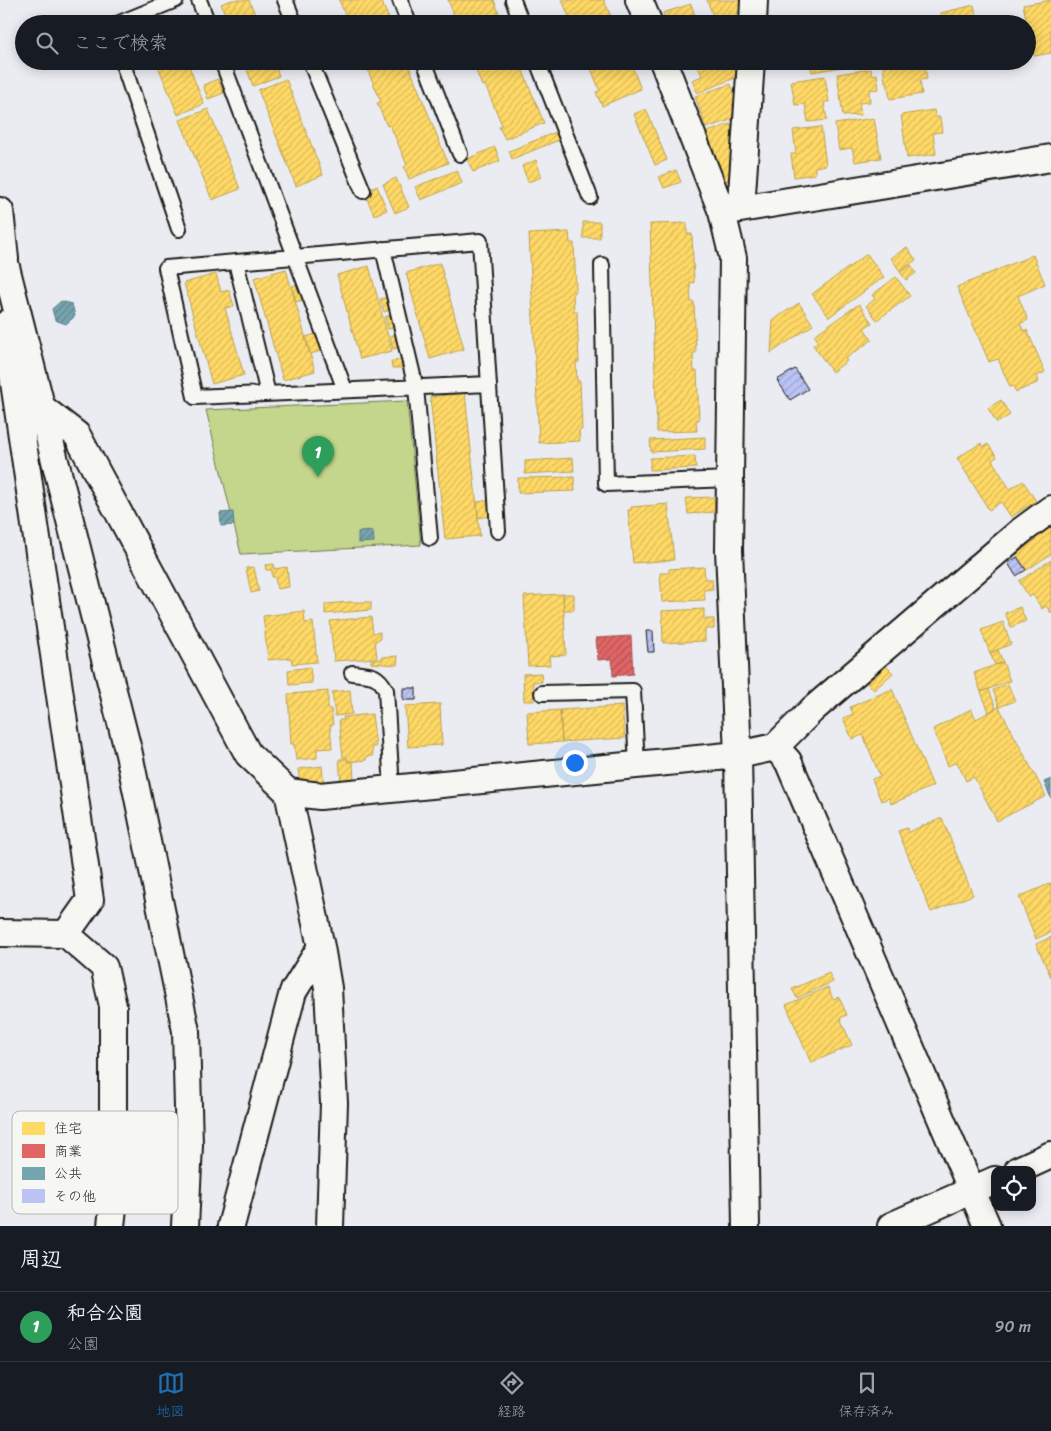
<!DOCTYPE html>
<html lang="ja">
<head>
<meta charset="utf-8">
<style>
	:root { --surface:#171b24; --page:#242831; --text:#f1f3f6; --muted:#9ea1a6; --line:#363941; --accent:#1f6fb2 }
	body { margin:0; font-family:Sriracha,"Klee One",sans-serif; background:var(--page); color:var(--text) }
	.controls { position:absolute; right:15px; bottom:15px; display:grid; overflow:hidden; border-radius:10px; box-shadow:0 2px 12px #0003 }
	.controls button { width:45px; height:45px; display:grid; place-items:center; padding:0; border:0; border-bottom:1px solid var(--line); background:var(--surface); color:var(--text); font:25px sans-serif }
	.you { position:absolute; left:574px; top:762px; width:18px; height:18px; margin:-12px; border:4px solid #fff; border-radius:50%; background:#1a73e8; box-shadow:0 0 0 8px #1a73e833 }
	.badge { display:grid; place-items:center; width:32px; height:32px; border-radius:50%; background:var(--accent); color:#fff; font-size:16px; font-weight:700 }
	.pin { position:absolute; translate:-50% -41px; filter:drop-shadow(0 1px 2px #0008) }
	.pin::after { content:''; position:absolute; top:26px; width:18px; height:15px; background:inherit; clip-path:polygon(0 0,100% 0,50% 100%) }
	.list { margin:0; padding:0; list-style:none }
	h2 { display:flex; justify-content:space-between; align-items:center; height:65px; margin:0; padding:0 20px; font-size:21px }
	h2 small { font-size:16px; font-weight:400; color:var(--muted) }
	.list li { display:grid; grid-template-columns:32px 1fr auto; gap:15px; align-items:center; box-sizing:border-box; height:70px; padding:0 20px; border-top:1px solid var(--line) }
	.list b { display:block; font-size:19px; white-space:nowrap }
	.list p { margin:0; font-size:16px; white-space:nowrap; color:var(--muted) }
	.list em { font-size:16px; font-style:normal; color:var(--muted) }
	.icon { flex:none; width:28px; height:28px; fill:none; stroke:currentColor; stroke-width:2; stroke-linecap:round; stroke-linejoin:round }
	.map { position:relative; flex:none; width:1051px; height:1226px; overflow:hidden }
	.search { position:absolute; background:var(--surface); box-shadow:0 2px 12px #0003; left:15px; right:15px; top:15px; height:55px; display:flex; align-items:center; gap:12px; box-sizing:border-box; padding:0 18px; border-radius:28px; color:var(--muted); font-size:19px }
	.sheet { height:135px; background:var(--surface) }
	nav { display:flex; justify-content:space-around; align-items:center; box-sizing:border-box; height:70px; border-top:1px solid var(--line); background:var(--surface); font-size:14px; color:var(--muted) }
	nav a { display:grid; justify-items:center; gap:2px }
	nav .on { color:var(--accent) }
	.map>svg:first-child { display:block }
	.park { fill:#c3d68b; stroke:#707954 }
	.homes { fill:url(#homes-hatch); stroke:#bba050 }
	.shops { fill:url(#shops-hatch); stroke:#a55050 }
	.public { fill:url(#public-hatch); stroke:#5b7c83 }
	.building { fill:url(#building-hatch); stroke:#1c1c1c }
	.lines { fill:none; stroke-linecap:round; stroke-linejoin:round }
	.service-casing { stroke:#1c1c1c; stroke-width:18 }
	.minor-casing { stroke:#1c1c1c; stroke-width:30 }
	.service { stroke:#f6f6f2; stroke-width:14 }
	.minor { stroke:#f6f6f2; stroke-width:26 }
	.key { fill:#f6f6f2; stroke:#b5b5b2; stroke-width:1 }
	.key-label { font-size:14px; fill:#1c1c1c }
</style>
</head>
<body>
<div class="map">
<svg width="1051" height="1226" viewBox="0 0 1051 1226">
	<defs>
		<pattern id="homes-hatch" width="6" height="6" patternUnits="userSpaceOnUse" patternTransform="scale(1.25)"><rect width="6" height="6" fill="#ffd966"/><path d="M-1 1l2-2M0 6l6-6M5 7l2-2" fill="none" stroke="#daba58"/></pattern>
		<pattern id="shops-hatch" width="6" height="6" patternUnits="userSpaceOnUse" patternTransform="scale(1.25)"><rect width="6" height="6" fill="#e06666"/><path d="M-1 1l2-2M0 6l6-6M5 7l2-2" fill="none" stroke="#b55353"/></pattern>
		<pattern id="public-hatch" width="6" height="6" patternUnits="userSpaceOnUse" patternTransform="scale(1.25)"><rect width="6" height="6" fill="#76a5af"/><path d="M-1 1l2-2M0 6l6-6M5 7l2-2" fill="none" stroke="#60868e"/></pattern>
		<pattern id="building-hatch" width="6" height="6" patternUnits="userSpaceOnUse" patternTransform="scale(1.25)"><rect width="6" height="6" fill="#bac3f4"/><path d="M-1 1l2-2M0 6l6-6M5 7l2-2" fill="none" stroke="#9fa7d1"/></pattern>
	</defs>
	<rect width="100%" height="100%" fill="#eaecf2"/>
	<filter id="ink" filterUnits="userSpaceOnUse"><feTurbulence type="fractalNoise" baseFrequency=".02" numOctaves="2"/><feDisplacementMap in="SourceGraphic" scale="10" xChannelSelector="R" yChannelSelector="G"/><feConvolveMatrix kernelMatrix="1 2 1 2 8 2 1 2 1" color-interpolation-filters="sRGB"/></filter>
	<g filter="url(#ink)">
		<!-- park -->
		<path class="park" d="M407,401l14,144 -180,9 -35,-144z"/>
		<!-- homes -->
		<path class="homes" d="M232,0h17l10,24h-30l-8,-20z
			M339,0h42l10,24h-42z
			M448,0h46l9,24h-43l-1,-3 -2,1z
			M562,0h42l10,24h-42z
			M707,0h34l3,10 -7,2 5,12h-26z
			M1051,0v53l-17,3 -11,-51z
			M691,4l7,20h-31l-4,-11z
			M974,5l4,19h-35l-2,-11z
			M819,17l1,7h-20v-3z
			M894,18l1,6h-18v-3z
			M156,61h31l17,43 -26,11z
			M244,61h30l5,15 -26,10z
			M364,61h43l41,102 -39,16 -5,-12 3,-2 -17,-40 -3,1 -10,-23 4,-1z
			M519,61l25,62 -39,16 -6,-12 3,-2 -17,-40 -3,1 -9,-23 3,-2z
			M588,61h42l11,28 -39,17 -6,-14 4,-1z
			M696,61h39l5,15 -43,17 -5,-13 10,-4z
			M810,61h40v3l-8,1 1,2 -31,5z
			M912,61h12l3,18 -7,1 2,14 -32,5 -3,-17h-2l-2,-17z
			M871,69l1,6 5,-1 2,15 -10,1 1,12 -11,1 2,12 -18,1 -6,-42z
			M825,76l4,26h-5l3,18 -19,2 -3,-18 -10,1 -4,-24z
			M218,79l6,14 -16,6 -5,-14z
			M286,79l37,96 -27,11 -38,-96z
			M731,84l6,18 -5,2 5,14 -31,10 -11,-32z
			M208,109l32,80 -28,11 -32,-80z
			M646,109l21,51 -12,5 -21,-51z
			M934,110l1,7h5l2,15 -9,1 3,21 -29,4 -6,-43z
			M874,118l7,40 -26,4 -3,-14 -13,2 -4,-26z
			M730,124l8,20 -7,3 5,15 -5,2 5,13 -13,5 -18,-49z
			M821,127l5,38 -11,2v7l-21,3 -3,-23h5l-3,-24z
			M556,132l3,8 -47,19 -3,-8z
			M495,147l5,14 -27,11 -6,-13z
			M536,160l6,17 -14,5 -6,-16z
			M457,170l5,13 -41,17 -6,-13z
			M676,170l5,12 -17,6 -5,-11z
			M396,178l13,29 -14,6 -12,-29z
			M377,186l10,24 -13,5 -10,-23z
			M583,222h17v16h-17z
			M687,223v11h5l2,49 -4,-1 1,20h3l2,51h-3l1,18h3l2,49h-3l1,11 -40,1 -7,-208z
			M569,232l1,11h4l2,48 -3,1 1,19h3l2,51h-3l1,19h3l2,49h-3l1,11 -41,2 -10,-209z
			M907,247l9,13 -16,11 -9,-13z
			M867,254l17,23 -55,40 -17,-23z
			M1033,255l12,29 -27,12 10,24 -8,4 4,7 3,-1 18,42 -8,4 2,6 -23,10 -3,-6 -3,1 -12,-28 -9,3 -32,-75z
			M440,263l24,86 -34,10 -24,-86z
			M911,265l5,8 -10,7 -6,-8z
			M369,266l23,85 -32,8 -23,-84z
			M286,269l29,102 -32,9 -29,-102z
			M216,274l5,18 8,-2 5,16 -9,2 19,67 -32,9 -28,-101z
			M896,277l14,19 -33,24 -11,-14 9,-7 -3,-4z
			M303,283l4,16 -11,3 -4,-16z
			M392,296l4,12 -12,4 -4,-13z
			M799,303l14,22 -42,28 2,-33z
			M859,304l13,19 -8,5 8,12 -27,19 2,2 -15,11 -19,-27 5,-4 -4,-6z
			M397,313l4,13 -13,3 -3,-12z
			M403,332l3,14 -13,3 -3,-13z
			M320,333l5,17 -15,4 -5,-17z
			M401,360l1,8h-10l-1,-7z
			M465,393l15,143 -35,3 -15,-142z
			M1001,400l9,15 -13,8 -9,-15z
			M705,437v12l-54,3 -1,-12z
			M981,443l2,4 5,-3 9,13 -5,3 18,29 13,-8 13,20 -25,16 -10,-15 -12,8 -32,-52z
			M695,456l1,12 -46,2v-12z
			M573,458l1,13 -49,3v-13z
			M574,477l1,14 -57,2v-15z
			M714,497l1,15 -27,2 -2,-16z
			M491,500l1,16 -14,2 -1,-16z
			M668,504l6,56 -41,3 -5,-53h3v-3z
			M1051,525v29l-24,16 -12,-18 21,-13 -2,-3z
			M1051,560v53l-5,-7 -4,3 -9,-14 -4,2 -10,-16z
			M274,564v5l13,-2 2,20 -12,2 -2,-12h-3v-7h-6l-1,-5z
			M254,567l5,24 -8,2 -5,-25z
			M704,567l1,12h7l1,10 -9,1 1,10 -43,2 -2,-29h9v-4z
			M563,594h11v16h-10z
			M563,594l3,61 -17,1 1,9 -22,1 -4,-70z
			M349,602h22v8l-46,4v-10z
			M1020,607l6,14 -15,6 -6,-14z
			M704,609v10h10v10h-9v12l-42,2 -1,-32z
			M304,611l1,12 8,-1 4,40 -25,2 -1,-6 -23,2 -5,-44z
			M371,617l2,16 7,-1v8h-5l2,18 -43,3 -4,-40z
			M1003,622l8,22 -21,9 -9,-23z
			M998,650l5,12 -8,3 -5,-12z
			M398,656l-1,9 -26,-2v-3l11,-1v-2z
			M1003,662l7,19 -29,11 -7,-19z
			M885,665l8,8 -19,17 -8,-8z
			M310,667l2,16 -23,2 -1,-15z
			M541,673l1,9h-9l1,19h-10l-1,-27z
			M1008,684l7,17 -16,6 -6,-17z
			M892,689l41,97 -42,18 -2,-6 -8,3 -9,-22 8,-3 -17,-41 -11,4 -9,-21 10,-4 -3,-7z
			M989,689l7,19 -7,4 -8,-20z
			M350,690l2,24 -17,2 -3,-24z
			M328,691v18h3l2,16h-3l2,23 -15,1v9l-21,2 -2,-16h-3l-3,-50z
			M440,704l2,41 -34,2 -3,-41z
			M622,706l3,32 -63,4 -2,-32z
			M999,707l47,89 -49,25 -23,-44 -8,4 -9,-19 -9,4 -15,-37 38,-20 5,10z
			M560,710l2,32 -33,2 -2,-32z
			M372,714l4,33h-4l1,9 -7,1v3l-18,2 -1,-5 -4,1 -4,-38h5l-1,-3z
			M339,759h8l1,3 5,-1 1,21 -13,1z
			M322,766l2,20 -14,2 -11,-11 -1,-8z
			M942,818l31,77 -42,17 -33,-81 9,-3 1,4z
			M1051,883v49l-15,7 -17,-42z
			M1051,937v40l-15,-33z
			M829,973l4,9 -36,16 -5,-9z
			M828,987l5,12 6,-2 8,18 -7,3 12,27 -41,18 -25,-58z"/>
		<!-- shops -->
		<path class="shops" d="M631,636l2,38 -20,2 -1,-17 -14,1 -2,-22z"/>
		<!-- public -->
		<path class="public" d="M61,301l11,3 3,12 -9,8 -11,-4 -3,-11z
			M233,512l1,13 -13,1 -1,-13z
			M373,531l1,11 -16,1v-11z
			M1051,779v19l-7,-16z"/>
		<!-- building -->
		<path class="building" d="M795,369l13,20 -18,11 -13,-20z
			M1017,557l9,13 -10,6 -8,-13z
			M646,631h7l1,21h-6z
			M403,688h13v12h-13z"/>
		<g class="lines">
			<!-- service casing -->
			<g class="service-casing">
				<path id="service" d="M199,0l9,24
					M285,0l10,24
					M400,0l9,24
					M513,0l9,24
					M117,24l59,-24
					M122,61l57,168
					M222,61l123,329
					M310,61l53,130
					M424,61l36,93
					M537,61l53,136
					M383,249l33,139 14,150
					M236,262l32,132
					M602,265l4,219 124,-5
					M489,384l-294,13 -29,-129 314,-27 18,290
					M352,673c18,2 25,0 34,17l6,99
					M542,693l91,-2 4,74"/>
			</g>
			<!-- minor casing -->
			<g class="minor-casing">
				<path id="minor" d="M639,0l10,24
					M753,24l1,-24
					M663,61l59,151 11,46 -4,292 9,205 8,471
					M741,208l10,-147
					M0,211l5,48
					M722,212l329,-54
					M0,243l129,511 57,277 3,114 -4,81
					M8,323l1,25 81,552 -24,34
					M42,408l35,27 171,319 40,38 33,155 -28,45 -62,234
					M775,747l13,14 199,465
					M288,792l32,4 418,-41 37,-8 37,-37 209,-179 30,-22
					M0,933l66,1 38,33 9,39v202l-2,18
					M321,947l7,41 6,115 -4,123
					M1018,1170l33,-15
					M891,1226l104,-46"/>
			</g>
			<!-- service -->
			<use href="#service" class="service"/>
			<!-- minor -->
			<use href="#minor" class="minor"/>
		</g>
	</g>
	<!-- legend -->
	<rect x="12" y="1111" width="166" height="103" rx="8" class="key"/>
	<rect x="22" y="1122" width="23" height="13" fill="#ffd966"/>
	<rect x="22" y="1144" width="23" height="14" fill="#e06666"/>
	<rect x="22" y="1167" width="23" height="13" fill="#76a5af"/>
	<rect x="22" y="1189" width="23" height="14" fill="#bac3f4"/>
	<g class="key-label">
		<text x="54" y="1133">住宅</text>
		<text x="54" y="1156">商業</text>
		<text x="54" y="1178">公共</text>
		<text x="54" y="1201">その他</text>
	</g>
</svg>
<div class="controls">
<button><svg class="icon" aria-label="locate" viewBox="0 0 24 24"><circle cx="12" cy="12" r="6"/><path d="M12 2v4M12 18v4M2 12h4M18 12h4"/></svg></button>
</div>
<div class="you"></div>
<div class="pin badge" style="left:318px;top:477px;background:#2e9e5b">1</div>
<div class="search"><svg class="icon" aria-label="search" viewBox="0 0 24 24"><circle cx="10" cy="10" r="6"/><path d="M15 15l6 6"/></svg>ここで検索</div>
</div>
<section class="sheet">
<h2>周辺<small></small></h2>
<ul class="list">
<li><span class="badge" style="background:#2e9e5b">1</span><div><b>和合公園</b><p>公園</p></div><em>90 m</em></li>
</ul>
</section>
<nav>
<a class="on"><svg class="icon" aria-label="map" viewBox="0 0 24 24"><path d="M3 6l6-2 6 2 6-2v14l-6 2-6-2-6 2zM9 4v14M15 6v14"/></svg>地図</a>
<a><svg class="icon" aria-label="directions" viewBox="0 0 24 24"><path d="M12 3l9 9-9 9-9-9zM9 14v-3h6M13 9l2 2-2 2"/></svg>経路</a>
<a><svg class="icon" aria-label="saved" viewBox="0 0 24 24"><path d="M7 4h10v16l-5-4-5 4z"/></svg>保存済み</a>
</nav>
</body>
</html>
